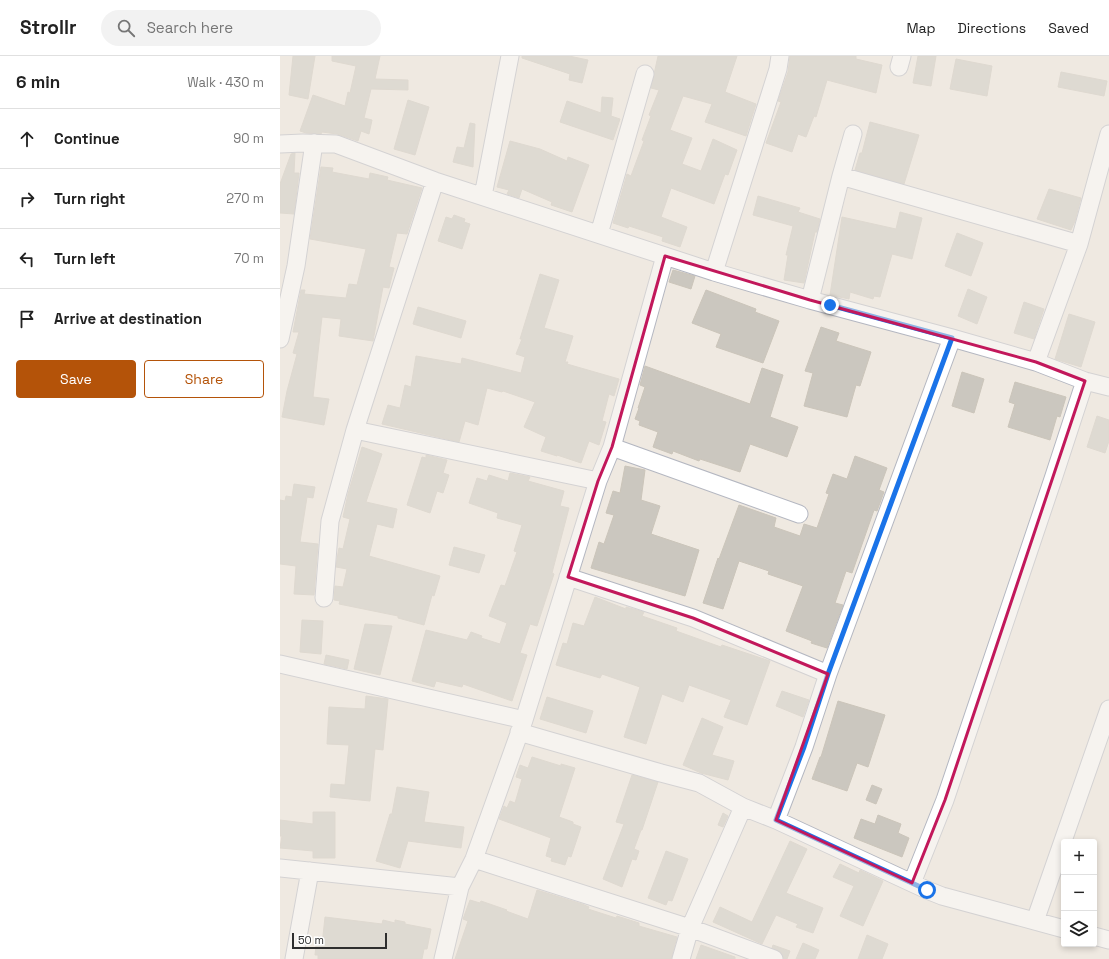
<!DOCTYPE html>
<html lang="en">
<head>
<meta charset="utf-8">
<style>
	:root { --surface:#fff; --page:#f2f2f2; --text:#222; --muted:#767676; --line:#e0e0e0; --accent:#b45309 }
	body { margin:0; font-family:"Space Grotesk",sans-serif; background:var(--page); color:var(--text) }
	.controls { position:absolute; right:12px; bottom:12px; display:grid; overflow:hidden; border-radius:4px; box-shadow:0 2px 6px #0003 }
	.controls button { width:36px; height:36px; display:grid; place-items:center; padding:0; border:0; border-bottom:1px solid var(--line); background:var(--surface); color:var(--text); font:20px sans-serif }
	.scale { position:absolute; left:12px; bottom:10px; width:95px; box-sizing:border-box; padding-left:4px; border:2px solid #2e2e2e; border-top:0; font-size:11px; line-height:14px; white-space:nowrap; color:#2e2e2e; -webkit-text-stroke:3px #fff; paint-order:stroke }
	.stop { position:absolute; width:12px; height:12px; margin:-9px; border:3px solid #1a73e8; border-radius:50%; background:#fff }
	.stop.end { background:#1a73e8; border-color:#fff; box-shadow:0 1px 4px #0008 }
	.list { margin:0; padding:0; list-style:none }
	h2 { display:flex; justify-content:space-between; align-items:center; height:52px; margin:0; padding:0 16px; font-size:17px }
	h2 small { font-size:13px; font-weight:400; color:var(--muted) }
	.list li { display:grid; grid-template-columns:26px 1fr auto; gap:12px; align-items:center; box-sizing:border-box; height:60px; padding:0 16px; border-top:1px solid var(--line) }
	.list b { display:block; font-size:15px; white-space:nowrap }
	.list em { font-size:13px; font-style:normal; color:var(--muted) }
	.actions { display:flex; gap:8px; padding:12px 16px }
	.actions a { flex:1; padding:9px 0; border:1px solid var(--accent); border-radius:4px; text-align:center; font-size:14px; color:var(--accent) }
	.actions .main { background:var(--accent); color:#fff }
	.icon { flex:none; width:22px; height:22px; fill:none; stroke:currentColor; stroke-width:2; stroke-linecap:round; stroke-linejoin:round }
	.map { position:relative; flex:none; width:829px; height:903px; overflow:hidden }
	header { display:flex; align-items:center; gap:24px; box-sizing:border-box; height:56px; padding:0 20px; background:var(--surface); border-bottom:1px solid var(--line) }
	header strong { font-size:19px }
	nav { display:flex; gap:22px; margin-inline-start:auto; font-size:14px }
	.search { width:280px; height:36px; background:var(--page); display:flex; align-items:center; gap:10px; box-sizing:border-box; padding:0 14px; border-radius:22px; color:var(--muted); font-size:15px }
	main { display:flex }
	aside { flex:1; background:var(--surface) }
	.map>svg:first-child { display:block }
	.building { fill:#cbc7bf; stroke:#cbc5ba }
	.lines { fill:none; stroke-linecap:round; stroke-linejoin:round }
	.minor-casing { stroke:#b4b7c1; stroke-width:19 }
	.minor { stroke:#fff; stroke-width:17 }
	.route { stroke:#1a73e8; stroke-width:5 }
	.marked { fill:none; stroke:#c2185b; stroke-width:3; stroke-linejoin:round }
</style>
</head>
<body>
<header>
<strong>Strollr</strong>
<div class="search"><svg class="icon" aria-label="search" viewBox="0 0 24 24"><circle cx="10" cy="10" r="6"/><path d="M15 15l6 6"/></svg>Search here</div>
<nav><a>Map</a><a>Directions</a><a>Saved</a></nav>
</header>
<main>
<aside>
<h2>6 min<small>Walk · 430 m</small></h2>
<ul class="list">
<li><svg class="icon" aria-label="ahead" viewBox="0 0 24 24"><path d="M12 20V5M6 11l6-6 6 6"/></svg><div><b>Continue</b></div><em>90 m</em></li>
<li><svg class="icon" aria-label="right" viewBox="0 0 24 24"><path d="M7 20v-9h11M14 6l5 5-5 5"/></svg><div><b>Turn right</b></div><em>270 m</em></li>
<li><svg class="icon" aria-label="left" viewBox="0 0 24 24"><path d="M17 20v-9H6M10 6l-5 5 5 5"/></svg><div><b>Turn left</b></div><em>70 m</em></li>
<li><svg class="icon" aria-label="arrive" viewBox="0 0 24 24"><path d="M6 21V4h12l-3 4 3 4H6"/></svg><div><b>Arrive at destination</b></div></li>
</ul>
<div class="actions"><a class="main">Save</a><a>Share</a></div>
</aside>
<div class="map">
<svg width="829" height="903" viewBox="0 0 829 903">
	<rect width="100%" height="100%" fill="#efe9e1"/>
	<!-- building -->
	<path class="building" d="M13,0h22l-7,43 -19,-4z
		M52,0h48l-5,23 33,1v10l-37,-1 -7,29 8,2 -3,14 -8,-3 -3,10 -21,-7 -15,-2 -1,2 -15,-1 -6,-2 13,-36 32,11 3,-14 2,1 6,-27 -24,-5z
		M242,0h47l19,4 -6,23 -13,-3 1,-6 -48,-16z
		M378,0h79l-12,36 31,12 -10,32 -41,-14 7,-18 -29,-8 -13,34 22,8 -10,26 19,7 12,-32 24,11 -9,25 -3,-1 -11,30 -43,-16 -10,29 26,10 -7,20 -18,-6 1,-4 -34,-11 -1,2 -15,-5 14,-49 4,2 13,-35 -2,-1 9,-24 -2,-1 10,-25 -8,-2z
		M510,0h66v3l26,6 -6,28 -49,-13 -11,37 -2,-1 -8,21 -8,-3 -6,18 -26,-9 15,-41 -3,-1 10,-29z
		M638,0h18l-5,30 -18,-3z
		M676,3l36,7 -5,30 -37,-7z
		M781,16l46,9 -3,15 -46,-9z
		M322,41l11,1 -2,18 9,3 -7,21 -53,-18 7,-21 34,12z
		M128,44l21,7 -14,48 -21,-6z
		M590,66l49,13 -15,49 -49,-14 5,-17h2z
		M190,67l5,1 -2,43 -20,-5 4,-15 7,1z
		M230,85l30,8 27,12 1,-4 21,8 -17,47 -21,-7 1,-3 -30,-13 -3,9 -12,-4 2,-4 -12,-3z
		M15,97l-1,20h5l-5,41 -14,-1v-29l11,-30z
		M41,111l12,1 -1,4 37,7 1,-6 18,4 -1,3 35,8 -15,46 -10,-1 -8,34 5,1 -5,20 -6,-1 -10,54 -34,-5 2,-17 -19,-2 -9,80 16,2 -5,26 -42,-8 5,-26 10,-37 -4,-1 6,-21h-6l8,-42h4l-1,4 42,4 3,-14 8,1 9,-36 -56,-10z
		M769,133l32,9 -6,23 -4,9 -34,-11z
		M478,140l42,12 -2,4 22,7 -3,13h-2l-11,51 -20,-3 4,-25h-2l7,-29 -40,-11z
		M620,156l22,6 -10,41 -20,-5 -12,43 -6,-1 -1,3 -23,-7 -1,7 -19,-4 12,-78 54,12z
		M174,159l11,4 -1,3 6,2 -8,25 -24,-8 8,-24 6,2z
		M677,177l26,10 -12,33 -26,-10z
		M393,214l22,6 -4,13 -22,-7z
		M260,218l19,6 -15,48 29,8 -8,26h3l-1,2 52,15 -5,17 -5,-2 -7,27 4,1 -7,23 -10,-4 -8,22 -24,-8v1l-16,-5 5,-14 -22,-10 11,-25 -32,-11 -1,1 -15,-4 -9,37 -13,-4 -6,21 -77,-18 6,-19 12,3 5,-23 6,2 5,-31 45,8 1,-6 59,15 4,-16 -9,-3 6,-15h-2z
		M688,233l19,8 -10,27 -19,-8z
		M426,234l50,19 -1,3 24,9 -16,42 -47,-16 5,-13 -29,-11z
		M744,246l20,7 -10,30 -20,-6z
		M138,251l48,14 -5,17 -48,-14z
		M789,258l26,8 -14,45 -26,-8z
		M541,271l18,6 -3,8 35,11 -11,34 -4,-1 -9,32 -43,-11 9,-33 -8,-2z
		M365,310l105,38 12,-36 21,7 -13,42 28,10 -11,30 -37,-13 -10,28 -40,-13 -1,2 -26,-10 -1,3 -19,-7 5,-15 -19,-7 1,-4 -5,-2 4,-11h-1l7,-21 -5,-2z
		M682,316l22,7 -10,34 -22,-7z
		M735,326l51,15 -6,20 -3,-1 -7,24 -42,-13 7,-23 -6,-2z
		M817,360l12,4v21l-4,12 -18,-6z
		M82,391l20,7 -16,48 31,7 -4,19 -16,-4 -8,32 71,20 -6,20 -2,-1 -8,30 -26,-7v-2l-59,-12 1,-3 -6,-1 1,-14 8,1 4,-18 -11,-2 2,-14 1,-5 4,1 7,-30 -7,-2 5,-23z
		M146,399l21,5 -4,13 6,2 -6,18 -6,-2 -7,22 -23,-8 15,-48 4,1z
		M575,400l32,12 -8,22 5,2 -7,19 -3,-1 -22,63 -6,-2 -11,32 8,2 -16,43 -16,-5 1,-2 -26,-10 17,-45 -35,-12 1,-3 -30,-10 -16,48 -20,-6 15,-45 1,1 20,-54 37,13 -2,9 26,9 4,-12 13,4 12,-34 -3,-1 7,-19 14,5z
		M345,410l20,4 -4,30 19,6 -9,28 48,16 -14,46 -94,-28 8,-26 5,2 10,-29 -8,-2 7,-22 7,2z
		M230,417l20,4 -2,4 36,10 -4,15 9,2 -17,65 2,1 -17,52 -7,-2 -10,29 7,2 -15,46 -49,-17 -1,3 -26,-6 -2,6 -22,-6 14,-51 41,10 4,-8 11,4 -1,2 19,6 7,-21 -18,-7 12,-31 4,1 12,-34 -3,-1 8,-26 -25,-7 1,-5 -29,-10 8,-25 10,3 2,-6 19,6z
		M14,428l21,3 -2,11 -6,-1 -7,45 18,2 -4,51 -20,-1 2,-28 -16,-2v-64l5,1 1,-5 6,1z
		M174,491l31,8 -6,18 -30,-8z
		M315,541l31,12v-2l18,5 -2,4 35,12 -1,3 45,16 1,-2 48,16 -23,64 -23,-8 7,-17 -42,-15 -6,17 -21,-8 -16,50 -22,-7 16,-50 -38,-13 -2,4 -44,-13 7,-22 4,1 6,-21 11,3z
		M22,564l21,1 -2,33 -21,-2z
		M85,568l27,2 -12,49 -26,-6z
		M46,599l23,5 -2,9 -23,-5z
		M502,635l27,9 -6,17 -27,-11z
		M86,640l22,3 -5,51 -8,-1 -5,52 -40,-4 1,-13 14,1 4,-40 -22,-1 2,-37 36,2z
		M267,641l46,14 -7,22 -46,-14z
		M558,645l47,14 -17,52 -11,-4 -10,28 -35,-12 8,-22h1z
		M422,662l21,9 -11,28 22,6 -6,19 -27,-7 -18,-8z
		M252,701l29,9v-2l14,4 -16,49 14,5v2l8,3 -10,30 -3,-1 -3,9 -14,-4 1,-3 -6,-2 5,-18 -52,-19 5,-13 3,2 3,-7 5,2 7,-24 -6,-2 4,-12 8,3z
		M352,719l26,7 -16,48h-1l-7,19 5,2 -3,9 -4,-1 -10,28 -19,-8 21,-55 -8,-2z
		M592,729l10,4 -6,15 -10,-4z
		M117,731l32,5 -5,30 40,5 -3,21 -53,-7 -8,27 -24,-7 14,-47h2z
		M33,756h22v46h-22v-7l-33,-3 2,-12h-2v-16l33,4z
		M443,757l5,3 -5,11 -5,-2z
		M598,759l23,9 -3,9 11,5 -7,19 -48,-19 7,-19 14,5z
		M510,785l17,8 -21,44 37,15 -10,25 -17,-6 2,-3 -22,-9 -14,29 -49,-22 7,-15 32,15z
		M386,795l22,8 -16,42 -4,-1 -2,5 -18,-7z
		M560,808l19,9 1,-3 23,11 -20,45 -23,-10 14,-30 -21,-9z
		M257,834l45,14 7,3 -1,2 28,9 1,-2 22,7v3l38,11 -6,22h-216l13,-38 -5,-2 7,-19 10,3 1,-2 26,9 -1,1 22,8z
		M45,861l57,7 1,-4 12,3v-3l10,2v2l26,5 -4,20h-3l-2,10h-104v-4h-3l1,-10h6z
		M587,879l21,9 -6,15h-24z
		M523,887l16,7 -4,9h-19z
		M421,889l34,12v2h-39z
		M493,889l17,6 -3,8h-3l-3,-7 -9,-4z"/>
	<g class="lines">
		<!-- minor casing -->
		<g class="minor-casing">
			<path id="minor" d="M619,11l3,-11
				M0,88l23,-1 33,1 99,37 279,91 96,28 142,38 84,24 49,19 24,6
				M561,120l238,68
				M203,140l27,-140
				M319,178l46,-160
				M434,216l64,-203 2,-13
				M530,244l31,-124 12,-42
				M672,282l-124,336 -24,73 -28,73 151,70 15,6 122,33
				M0,283l16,-73 18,-123
				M756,306l43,-118 30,-110
				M75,374l243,51
				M332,391l187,67
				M288,521l125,41 135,56
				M44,542l6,-77 25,-91 80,-249
				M0,608l244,56
				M239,676l142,41 38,10 44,24 33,13
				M194,803l216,69 84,31
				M0,812l180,19
				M632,827l33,-83 109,-324 31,-95
				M755,865l74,-212
				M814,880l15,4
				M14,903l16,-88
				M163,903l17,-72 14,-28 50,-139 74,-239 14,-34 53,-191
				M401,903l9,-31 53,-121"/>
		</g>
		<!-- minor -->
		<use href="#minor" class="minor"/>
	</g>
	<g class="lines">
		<!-- route -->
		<path class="route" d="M550,249l122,33 -124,336 -24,73 -28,73 151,70"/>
	</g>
	<!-- marked area -->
	<path d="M0 0H829V903H0ZM385,200l145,44 226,62 49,19 -140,419 -33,83 -136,-63 52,-146 -135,-56 -125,-41 30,-96 14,-34z" fill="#efe9e1" fill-opacity=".55" fill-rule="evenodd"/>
	<path class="marked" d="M385,200l145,44 226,62 49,19 -140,419 -33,83 -136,-63 52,-146 -135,-56 -125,-41 30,-96 14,-34z"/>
</svg>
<div class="controls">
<button>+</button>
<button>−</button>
<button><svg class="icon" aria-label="layers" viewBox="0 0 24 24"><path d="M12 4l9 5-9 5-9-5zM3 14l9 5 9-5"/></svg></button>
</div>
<div class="scale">50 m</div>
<div class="stop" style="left:647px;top:834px"></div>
<div class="stop end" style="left:550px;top:249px"></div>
</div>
</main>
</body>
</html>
